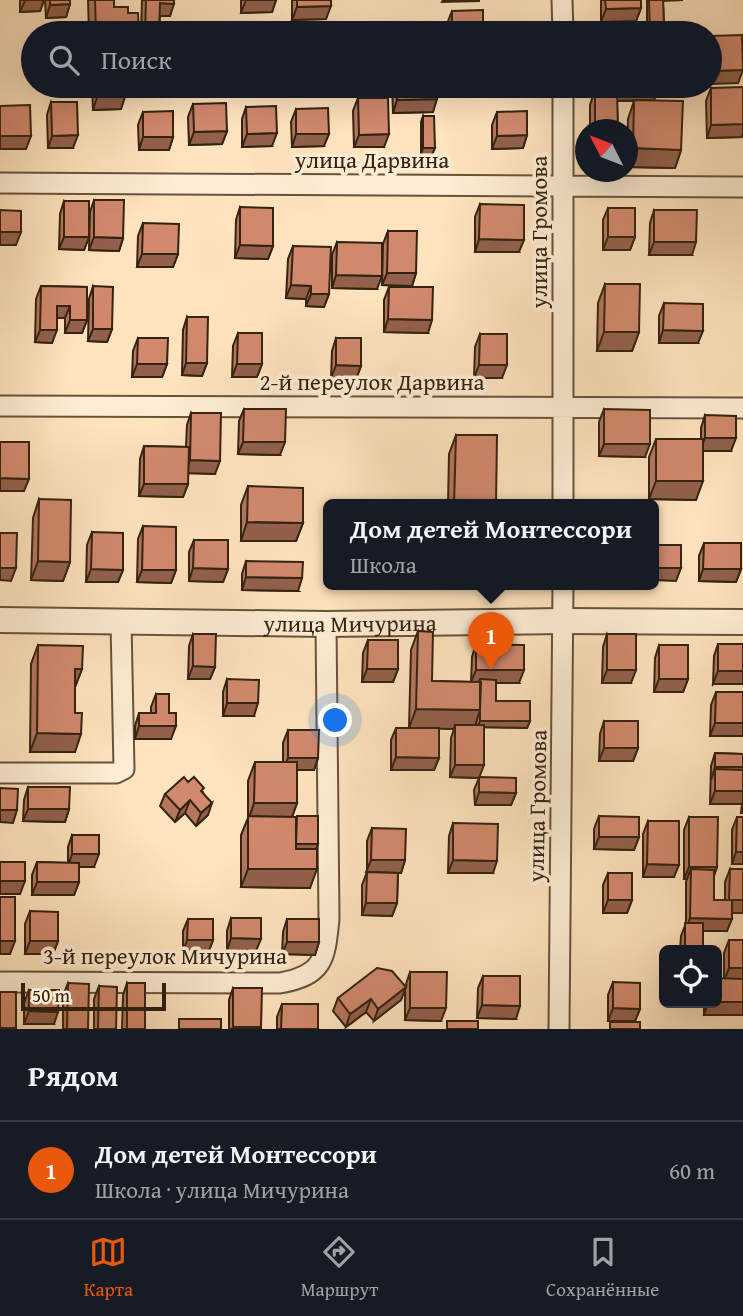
<!DOCTYPE html>
<html lang="ru">
<head>
<meta charset="utf-8">
<style>
	:root { --surface:#171b24; --page:#20242c; --text:#f1f3f6; --muted:#9ea1a6; --line:#363941; --accent:#ea580c }
	body { margin:0; font-family:"Gentium Book Plus",serif; background:var(--page); color:var(--text) }
	.controls { position:absolute; right:21px; bottom:21px; display:grid; overflow:hidden; border-radius:10px; box-shadow:0 7px 28px #0002 }
	.controls button { width:63px; height:63px; display:grid; place-items:center; padding:0; border:0; border-bottom:2px solid var(--line); background:var(--surface); color:var(--text); font:35px sans-serif }
	.compass { position:absolute; left:575px; top:119px; width:63px; height:63px; border-radius:50%; background:var(--surface); box-shadow:0 7px 28px #0002; rotate:312deg }
	.scale { position:absolute; left:21px; bottom:18px; width:145px; box-sizing:border-box; padding-left:7px; border:4px solid #352311; border-top:0; font-size:19px; line-height:24px; white-space:nowrap; color:#352311; -webkit-text-stroke:5px #feedd4; paint-order:stroke }
	.you { position:absolute; left:336px; top:721px; width:24px; height:24px; margin:-18px; border:5px solid #fff; border-radius:50%; background:#1a73e8; box-shadow:0 0 0 10px #1a73e833 }
	.badge { display:grid; place-items:center; width:46px; height:46px; border-radius:50%; background:var(--accent); color:#fff; font-size:23px; font-weight:700 }
	.pin { position:absolute; translate:-50% -58px; filter:drop-shadow(0 2px 4px #0008) }
	.pin::after { content:''; position:absolute; top:37px; width:24px; height:21px; background:inherit; clip-path:polygon(0 0,100% 0,50% 100%) }
	.popup { position:absolute; left:323px; top:499px; width:336px; height:91px; box-sizing:border-box; display:grid; place-content:center; border-radius:10px; background:var(--surface); filter:drop-shadow(0 2px 5px #0005); font-size:23px; white-space:nowrap; color:var(--muted) }
	.popup b { font-size:26px; color:var(--text) }
	.popup::after { content:''; position:absolute; left:50%; top:100%; margin-left:-14px; border:14px solid transparent; border-top-color:var(--surface) }
	.list { margin:0; padding:0; list-style:none }
	h2 { display:flex; justify-content:space-between; align-items:center; height:91px; margin:0; padding:0 28px; font-size:30px }
	h2 small { font-size:23px; font-weight:400; color:var(--muted) }
	.list li { display:grid; grid-template-columns:46px 1fr auto; gap:21px; align-items:center; box-sizing:border-box; height:98px; padding:0 28px; border-top:2px solid var(--line) }
	.list b { display:block; font-size:26px; white-space:nowrap }
	.list p { margin:0; font-size:23px; white-space:nowrap; color:var(--muted) }
	.list em { font-size:23px; font-style:normal; color:var(--muted) }
	.icon { flex:none; width:38px; height:38px; fill:none; stroke:currentColor; stroke-width:2; stroke-linecap:round; stroke-linejoin:round }
	.map { position:relative; flex:none; width:743px; height:1029px; overflow:hidden }
	.search { position:absolute; background:var(--surface); box-shadow:0 7px 28px #0002; left:21px; right:21px; top:21px; height:77px; display:flex; align-items:center; gap:18px; box-sizing:border-box; padding:0 24px; border-radius:38px; color:var(--muted); font-size:26px }
	.sheet { height:189px; background:var(--surface) }
	nav { display:flex; justify-content:space-around; align-items:center; box-sizing:border-box; height:98px; border-top:2px solid var(--line); background:var(--surface); font-size:19px; color:var(--muted) }
	nav a { display:grid; justify-items:center; gap:4px }
	nav .on { color:var(--accent) }
	.map>svg:first-child { display:block }
	.lines { fill:none; stroke-linecap:round; stroke-linejoin:round }
	.minor-casing { stroke:#67533c; stroke-width:23 }
	.tertiary-casing { stroke:#67533c; stroke-width:28 }
	.minor { stroke:#feedd4; stroke-width:19 }
	.tertiary { stroke:#feedd4; stroke-width:24 }
	.wall { fill:#b4765e; stroke:#352311; stroke-width:2 }
	.shaded-wall { fill:#92604c; stroke:#352311; stroke-width:2 }
	.building { fill:#d1896d; stroke:#352311; stroke-width:2 }
	.labels { text-anchor:middle; stroke-width:7; stroke-linejoin:round; paint-order:stroke }
	.street-label { font-size:23px; fill:#352311; stroke:#feedd4 }
</style>
</head>
<body>
<div class="map">
<svg width="743" height="1029" viewBox="0 0 743 1029">
	<rect width="100%" height="100%" fill="#fee3bd"/>
	<filter id="stains"><feTurbulence type="fractalNoise" baseFrequency=".00286" numOctaves="4"/><feColorMatrix values="0 0 0 0 .2 0 0 0 0 .09 0 0 0 0 .02 0 0 0 .5 -.17"/></filter>
	<radialGradient id="worn" r=".72"><stop offset=".6" stop-color="#630" stop-opacity="0"/><stop offset="1" stop-color="#630" stop-opacity=".3"/></radialGradient>
	<g class="lines">
		<!-- minor casing -->
		<g class="minor-casing">
			<path id="minor" d="M562,0l1,33
				M0,183l743,4
				M0,406l743,2
				M563,504v-418
				M0,773h116l8,-4 -3,-147
				M0,982l280,1c44,-8 45,-24 49,-64l-3,-295
				M559,1029l4,-445"/>
		</g>
		<!-- tertiary casing -->
		<g class="tertiary-casing">
			<g id="tertiary">
				<path id="s1" d="M0,620l326,4 237,-3 180,1"/>
			</g>
		</g>
		<!-- minor -->
		<use href="#minor" class="minor"/>
		<!-- tertiary -->
		<use href="#tertiary" class="tertiary"/>
	</g>
	<!-- wall -->
	<path class="wall" d="M20,0h24l-4,11 -20,1z
		M45,0h25v4l-4,13 -20,1z
		M88,0h26v7l14,6 11,20h-50z
		M142,0h32l-4,16h-10l-1,17h-18z
		M241,0h35l-4,12 -31,1z
		M292,0h39l-5,19 -34,1z
		M601,0h40v8l-5,13 -35,1z
		M647,0h36l-20,1 1,23 18,9h-35z
		M452,11l31,22h-35l-1,-9z
		M92,86h33l-4,23 -28,1z
		M392,86h45l-4,26 -40,1z
		M592,86h67l-5,14 27,50 -6,18 -48,-1 1,-48 6,-18h-17l1,29h-28v-25l2,-6z
		M711,88l31,49 -35,1 -1,-37z
		M358,98l26,49h-30l-1,-36z
		M51,102l22,46h-25l-1,-33z
		M193,104l34,27 -5,13 -33,1 -1,-28z
		M246,107l26,39 -30,1v-28z
		M296,109l28,37 -32,1 -1,-25z
		M143,112l30,25 -4,13h-30l-1,-25z
		M497,112l30,23 -4,13 -31,1v-24z
		M423,116l9,39h-11v-33z
		M94,200l29,38 -4,13 -30,-1 1,-38z
		M64,201l25,36 -5,13 -25,-1 1,-35z
		M480,204l39,48h-44v-35z
		M240,207l33,39 -5,13 -33,-1 1,-38z
		M608,208l27,29 -5,13h-27v-30z
		M654,210l38,45h-43l1,-32z
		M143,223l35,31 -5,13h-36l1,-31z
		M388,231l28,42 -4,13 -30,-1 1,-41z
		M337,242l40,47 -45,-1v-33z
		M293,246l36,48 -5,13 -18,-1v-7l-20,-1 2,-39z
		M605,284l34,48 -7,19h-35l1,-48z
		M41,286l46,1v33l-5,13h-17v-15h-8l-5,25 -17,-1 1,-43z
		M93,286l19,43 -5,13 -19,-1 1,-42z
		M389,287l39,46 -44,-1v-32z
		M664,303l34,40h-39v-27z
		M187,317l20,46 -5,13 -20,-1 1,-45z
		M238,333l24,31 -5,13h-25l1,-31z
		M480,334l22,44h-28l1,-31z
		M138,338l29,26 -5,13h-30l1,-26z
		M336,338l25,28 -5,13 -25,-1 1,-27z
		M244,409l36,46 -42,-1 1,-33z
		M604,409l41,48 -46,-1v-34z
		M191,413l24,61 -27,-1v11l-5,13 -44,-1 1,-37 4,-13 42,1 1,-22z
		M705,415l26,36h-28l-7,49 -47,-1v-42l7,-18h45v-11z
		M456,435l40,69h-48l1,-50z
		M248,486l55,37 -7,18h-55v-36z
		M39,499l31,63 -7,19 -32,-1 2,-62z
		M143,526l33,44 -5,13 -34,-1 1,-43z
		M92,532l31,38 -5,12h-32l1,-37z
		M194,540l34,29 -5,13 -34,-1v-29z
		M704,543l37,26 -5,13 -37,-1v-25z
		M246,561l52,30 -56,-1v-16z
		M418,631l14,50 39,1 1,-25 4,-13 43,39h-23v18l34,20 -3,7 -43,-1 -5,50 37,16 -5,12h-36l-1,-15 5,-12 -29,-1 1,-39 3,-9 -15,-1v30l-5,12h-43v-30l5,-12h13l2,-78z
		M193,634l22,33 -5,12h-22l1,-33z
		M607,634l24,49h-29l1,-36z
		M368,640l30,29 -5,13h-31l1,-29z
		M718,644h25l-30,40 1,-28z
		M38,645l44,24 -7,18v65h-45l1,-88z
		M659,645l29,34 -5,13h-29l1,-34z
		M227,679l27,37h-31v-24z
		M716,692h27v44h-33l1,-31z
		M156,694l13,19 2,26h-36v-13l4,-13h12v-6z
		M604,721l34,27 -5,13h-34l1,-27z
		M288,730l30,28 -4,12h-17v33l-5,14 26,27 -2,5 -6,39 -69,-1v-52l7,-17v-37l7,-19h28v-19z
		M715,753l28,1v59h-2l1,-9h-32l1,-38z
		M188,782l15,10 5,23 -12,11 -11,-13 -10,9 -15,-16 5,-12z
		M28,787l41,22 -4,13 -42,-1 1,-21z
		M599,816l40,21 -5,13 -40,-1v-20z
		M689,817l28,50 -3,8v25h11v-18l5,-13 13,44h-11l-5,18h-24v19h-23l1,-14 5,-13v-41l1,-3h-3v-49z
		M737,817l6,47h-11v-34z
		M648,821l26,56h-31v-43z
		M453,823l40,50h-45l1,-37z
		M372,828l33,32 -4,13h-3l-1,30 -5,13 -30,-1v-30l5,-13v-31z
		M72,835l22,32h-15v15l-5,13h-42v-20l5,-13 31,1v-16z
		M608,873l24,27 -5,13h-24v-28z
		M30,911l28,30 -5,13h-28v-30z
		M231,918l25,33h-29v-20z
		M188,919l25,21 -5,13h-25v-22z
		M287,919l32,23 -4,13 -33,-1 1,-22z
		M729,940h14v75h-39v-12h13l7,-25v-25z
		M410,972l31,49 -36,-1v-32l-4,12 -27,21 -8,-9 -20,15 -13,-16 5,-13 67,-11z
		M483,976l33,43 -39,-1 1,-30z
		M613,982l27,27 -5,12h-27v-26z
		M68,983l20,46h-25v-33z
		M127,983l18,46h-23l1,-34z
		M99,986l17,43h-22v-30z
		M233,988l28,39v2h-32v-29z
		M29,990l25,34h-30v-21z
		M282,1004l36,25h-41v-12z"/>
	<!-- shaded-wall -->
	<path class="shaded-wall" d="M25,0h19l-4,11 -20,1z
		M246,0h30l-4,12 -31,1z
		M443,0h36v1l-37,1z
		M160,3l14,1 -4,12h-14z
		M70,4l-4,13 -20,1 4,-13z
		M331,6l-5,13 -34,1 5,-13z
		M641,8l-5,13 -35,1 5,-13z
		M743,70l-5,13 -28,1v-13z
		M659,88l-5,12 -59,1v-6l2,-6z
		M97,97h28l-4,12 -28,1z
		M437,99l-4,13 -40,1 4,-13z
		M743,124v9l-1,4 -35,1 4,-13z
		M227,131l-5,13 -33,1 5,-13z
		M277,133l-5,13 -30,1 5,-13z
		M296,134h33l-5,12 -32,1z
		M389,134l-5,13h-30l5,-12z
		M78,135l-5,13h-25l4,-12z
		M527,135l-4,13 -31,1 5,-13z
		M0,136h31l-5,13h-26z
		M143,137h30l-4,13h-30z
		M423,148h12l-3,7h-11z
		M633,148l48,2 -6,18 -48,-1v-4z
		M0,232h21l-5,13h-16z
		M64,237h25l-5,13 -25,-1z
		M94,237l29,1 -4,13 -30,-1z
		M608,237h27l-5,13h-27z
		M479,239l45,1 -5,12h-44z
		M654,242h42l-4,13h-43z
		M240,245l33,1 -5,13 -33,-1z
		M142,254h36l-5,13h-36z
		M387,273h29l-4,13 -30,-1z
		M336,275l46,1 -5,13 -45,-1z
		M291,285l20,1 -5,13 -20,-1z
		M311,294h18l-5,13 -18,-1z
		M57,306h13l-5,12h-13z
		M388,319l44,1 -4,13 -44,-1z
		M70,320h17l-5,13h-17z
		M93,329h19l-5,13 -19,-1z
		M40,330h17l-5,13 -17,-1z
		M663,330l40,1 -5,12h-39z
		M604,332h35l-7,19h-35z
		M186,363h21l-5,13 -20,-1z
		M137,364h30l-5,13h-30z
		M237,364h25l-5,13h-25z
		M336,365l25,1 -5,13 -25,-1z
		M479,365h28l-5,13h-28z
		M705,438h31l-5,13h-31z
		M243,442h42l-5,13 -42,-1z
		M604,444h46l-5,13 -46,-1z
		M190,460l30,1 -5,13 -29,-1z
		M0,478l29,1 -5,12h-24z
		M656,481h47l-7,19 -47,-1z
		M144,484h44l-5,13 -44,-1z
		M247,522l56,1 -7,18h-55z
		M38,561l32,1 -7,19 -32,-1z
		M0,568h16l-5,13 -11,-1z
		M193,568l35,1 -5,13 -34,-1z
		M654,568h27l-5,13 -22,-1z
		M91,569l32,1 -5,12h-32z
		M703,569h38l-5,13 -37,-1z
		M142,570h34l-5,13 -34,-1z
		M246,577l56,1 -4,13 -56,-1z
		M193,666l22,1 -5,12h-22z
		M75,669h7l-7,18z
		M367,669h31l-5,13h-31z
		M476,670h48l-5,13h-39v-4l-1,3h-8z
		M607,670h29l-5,13h-29z
		M718,671h25v13h-30z
		M659,679h29l-5,13h-29z
		M227,703h31l-4,13h-31z
		M416,709l64,1 -6,19 -19,-4 -1,4 -45,-1z
		M480,721h50l-3,7 -50,-1z
		M715,723h28v13h-33z
		M139,726h37l-5,13h-36z
		M37,733l44,1 -6,18h-45z
		M604,748h34l-5,13h-34z
		M396,757l43,1 -5,12h-43z
		M288,758h30l-4,12h-31z
		M455,765h29l-5,13 -29,-1z
		M715,767h28v13l-28,-11 -4,11z
		M715,791h28v10l-1,3h-32z
		M479,792l37,1 -5,12h-36z
		M190,800l-5,13 -10,9 5,-12z
		M212,803l-4,12 -12,11 5,-13z
		M254,803h43l-7,19 -42,-1z
		M28,809h41l-4,13 -42,-1z
		M0,810h17l-4,13 -13,-1z
		M599,837h40l-5,13 -40,-1z
		M296,844h22l-5,13 -21,-1z
		M736,852h7v12h-11z
		M72,854h27l-5,13h-26z
		M371,860h34l-4,13 -35,-1z
		M453,860l44,1 -4,12h-45z
		M647,864l32,1 -5,12h-31z
		M689,867h28l-4,12 -22,-10 -4,10h-3z
		M248,869h69l-7,19 -69,-1z
		M0,881h25l-5,13h-20z
		M37,882h42l-5,13h-42z
		M608,900h24l-5,13h-24z
		M729,900h14v13h-18z
		M366,903h31l-5,13 -30,-1z
		M690,918l42,1 -5,12h-41z
		M231,938l30,1 -5,12h-29z
		M187,940h26l-5,13h-25z
		M0,941h15l-5,13h-10z
		M30,941h28l-5,13h-28z
		M287,942h32l-4,13 -33,-1z
		M729,968h14v13h-19z
		M406,987l-5,13 -27,21 4,-12z
		M371,999l-5,13 -20,15 4,-13z
		M717,1002h26v13h-39l4,-12z
		M482,1005l38,1 -4,13 -39,-1z
		M410,1008h36l-5,13 -36,-1z
		M613,1008l27,1 -5,12h-27z
		M29,1011l29,1 -4,12h-30z
		M233,1027h28v2h-29z"/>
	<!-- building -->
	<path class="building" d="M50,0h20v4l-20,1z
		M95,0h19v7h14v6h10l1,20h-43z
		M146,0h28v4l-14,-1 -1,30h-14z
		M297,0h34v6l-34,1z
		M605,0h36v8l-35,1z
		M649,0h14l1,24h18v9h-32z
		M483,10v23h-31v-22z
		M742,35l1,35 -33,1v-35z
		M97,86h28v11h-28z
		M397,86h40v13l-40,1z
		M597,86h62v2l-62,1z
		M743,87v37l-32,1v-37z
		M617,92l1,38h-23v-37z
		M358,98h30l1,36 -30,1z
		M634,100l49,1 -2,49 -48,-2z
		M51,102h26l1,33 -26,1z
		M226,103l1,28 -33,1 -1,-28z
		M30,105l1,31h-31v-30z
		M276,106l1,27 -30,1 -1,-27z
		M328,108l1,26h-33v-25z
		M173,111v26h-30v-25z
		M527,111v24l-30,1v-24z
		M423,116h11l1,32h-12z
		M94,200h30l-1,38 -29,-1z
		M64,201h25v36h-25z
		M480,204l44,1v35l-45,-1z
		M240,207l33,1v38l-33,-1z
		M608,208h27v29h-27z
		M0,210l21,1v21h-21z
		M654,210h43l-1,32h-42z
		M143,223l36,1 -1,30h-36z
		M388,231h29l-1,42h-29z
		M337,242l45,1v33l-46,-1z
		M293,246l38,1 -2,47h-18v-8l-20,-1z
		M605,284h35l-1,48h-35z
		M41,286l46,1v33h-17v-14h-13v24h-17z
		M93,286l20,1 -1,42h-19z
		M389,287h44l-1,33 -44,-1z
		M664,303l39,1v27l-40,-1z
		M187,317h21l-1,46h-21z
		M238,333h24v31h-25z
		M480,334h27v31h-28z
		M138,338h30l-1,26h-30z
		M336,338h25v28l-25,-1z
		M244,409h42l-1,33h-42z
		M604,409l46,1v34h-46z
		M191,413h30l-1,48 -30,-1z
		M705,415l31,1v22h-31z
		M456,435h41l-1,69h-42z
		M656,439h47v42h-47z
		M0,442h29v37l-29,-1z
		M144,446l45,1 -1,37h-44z
		M248,486l55,2v35l-56,-1z
		M39,499l32,1 -1,62 -32,-1z
		M143,526l33,1v43h-34z
		M92,532l31,1v37l-32,-1z
		M0,533h17l-1,35h-16z
		M194,540h34v29l-35,-1z
		M704,543h37v26h-38z
		M654,545h27v23h-27z
		M246,561l57,1 -1,16 -56,-1z
		M418,631l15,1 -1,49 49,1 -1,28 -64,-1z
		M193,634h23l-1,33 -22,-1z
		M607,634h29v36h-29z
		M368,640h30v29h-31z
		M476,644l48,1v25h-48z
		M718,644h25v27h-25z
		M38,645l45,1 -1,23h-7v44h7l-1,21 -44,-1z
		M659,645h29v34h-29z
		M227,679l32,1 -1,23h-31z
		M480,679l16,1v21h34v20h-50z
		M716,692h27v31h-28z
		M156,694h13v19h7v13h-37v-13h17z
		M604,721h34v27h-34z
		M455,725h29v40h-29z
		M396,728h43v30l-43,-1z
		M288,730h31l-1,28h-30z
		M715,753l28,1v13h-28z
		M255,762h42v41h-43z
		M715,769l28,1v21h-28z
		M184,777l4,5 6,-5 10,11 -3,3 11,12 -11,10 -11,-13 -10,10 -15,-16z
		M479,777l37,1v15l-37,-1z
		M28,787h42l-1,22h-41z
		M0,788l18,1 -1,21h-17z
		M248,816l48,1v32h21v20h-69z
		M297,816h21v28h-22z
		M599,816l40,1v20h-40z
		M689,817h29l-1,50h-28z
		M737,817h6v35h-7z
		M648,821h31v44l-32,-1z
		M453,823l45,1 -1,37 -44,-1z
		M372,828l34,1 -1,31h-34z
		M72,835h27v19h-27z
		M0,862h25v19h-25z
		M37,862l42,1v19h-42z
		M691,869l23,1v30h18v19l-42,-1z
		M730,869h13v31h-14z
		M367,872l31,1 -1,30h-31z
		M608,873h24v27h-24z
		M0,897h15v44h-15z
		M30,911l28,1v29h-28z
		M231,918h30v21l-30,-1z
		M188,919h25v21h-26z
		M287,919h32v23h-32z
		M685,923h18v27h-18z
		M729,940h14v28h-14z
		M377,968l15,3 14,16 -28,22 -7,-10 -21,15 -12,-16z
		M410,972h37l-1,36h-36z
		M483,976h37v30l-38,-1z
		M717,978l26,1v23h-26z
		M613,982l27,1v26l-27,-1z
		M68,983l21,1 -1,45h-21z
		M127,983h18v46h-18z
		M99,986l18,1 -1,42h-18z
		M233,988h29l-1,39h-28z
		M29,990h30l-1,22 -29,-1z
		M0,992h16v36h-16z
		M282,1004h36v25h-37z
		M179,1019h42v10h-42z
		M447,1021h31v8h-31z
		M610,1022h30v7h-30z"/>
	<g class="labels">
		<!-- street labels -->
		<g class="street-label">
			<text x="372" y="168">улица Дарвина</text>
			<text transform="translate(539 232) rotate(-90)" y="8">улица Громова</text>
			<text x="372" y="390">2-й переулок Дарвина</text>
			<text dy="8" stroke="none"><textPath href="#s1" startOffset="350">улица Мичурина</textPath></text>
			<text transform="translate(537 806) rotate(-89)" y="8">улица Громова</text>
			<text x="165" y="964">3-й переулок Мичурина</text>
		</g>
	</g>
	<rect width="100%" height="100%" filter="url(#stains)"/>
	<rect width="100%" height="100%" fill="url(#worn)"/>
</svg>
<div class="controls">
<button><svg class="icon" aria-label="locate" viewBox="0 0 24 24"><circle cx="12" cy="12" r="6"/><path d="M12 2v4M12 18v4M2 12h4M18 12h4"/></svg></button>
</div>
<svg class="compass" viewBox="-18 -18 36 36"><path d="M0-13l5 13h-10z" fill="#e53935"/><path d="M0 13l5-13h-10z" fill="#9ea1a6"/></svg>
<div class="scale">50 m</div>
<div class="you"></div>
<div class="pin badge" style="left:491px;top:670px">1</div>
<div class="popup"><b>Дом детей Монтессори</b>Школа</div>
<div class="search"><svg class="icon" aria-label="search" viewBox="0 0 24 24"><circle cx="10" cy="10" r="6"/><path d="M15 15l6 6"/></svg>Поиск</div>
</div>
<section class="sheet">
<h2>Рядом<small></small></h2>
<ul class="list">
<li><span class="badge">1</span><div><b>Дом детей Монтессори</b><p>Школа · улица Мичурина</p></div><em>60 m</em></li>
</ul>
</section>
<nav>
<a class="on"><svg class="icon" aria-label="map" viewBox="0 0 24 24"><path d="M3 6l6-2 6 2 6-2v14l-6 2-6-2-6 2zM9 4v14M15 6v14"/></svg>Карта</a>
<a><svg class="icon" aria-label="directions" viewBox="0 0 24 24"><path d="M12 3l9 9-9 9-9-9zM9 14v-3h6M13 9l2 2-2 2"/></svg>Маршрут</a>
<a><svg class="icon" aria-label="saved" viewBox="0 0 24 24"><path d="M7 4h10v16l-5-4-5 4z"/></svg>Сохранённые</a>
</nav>
</body>
</html>
